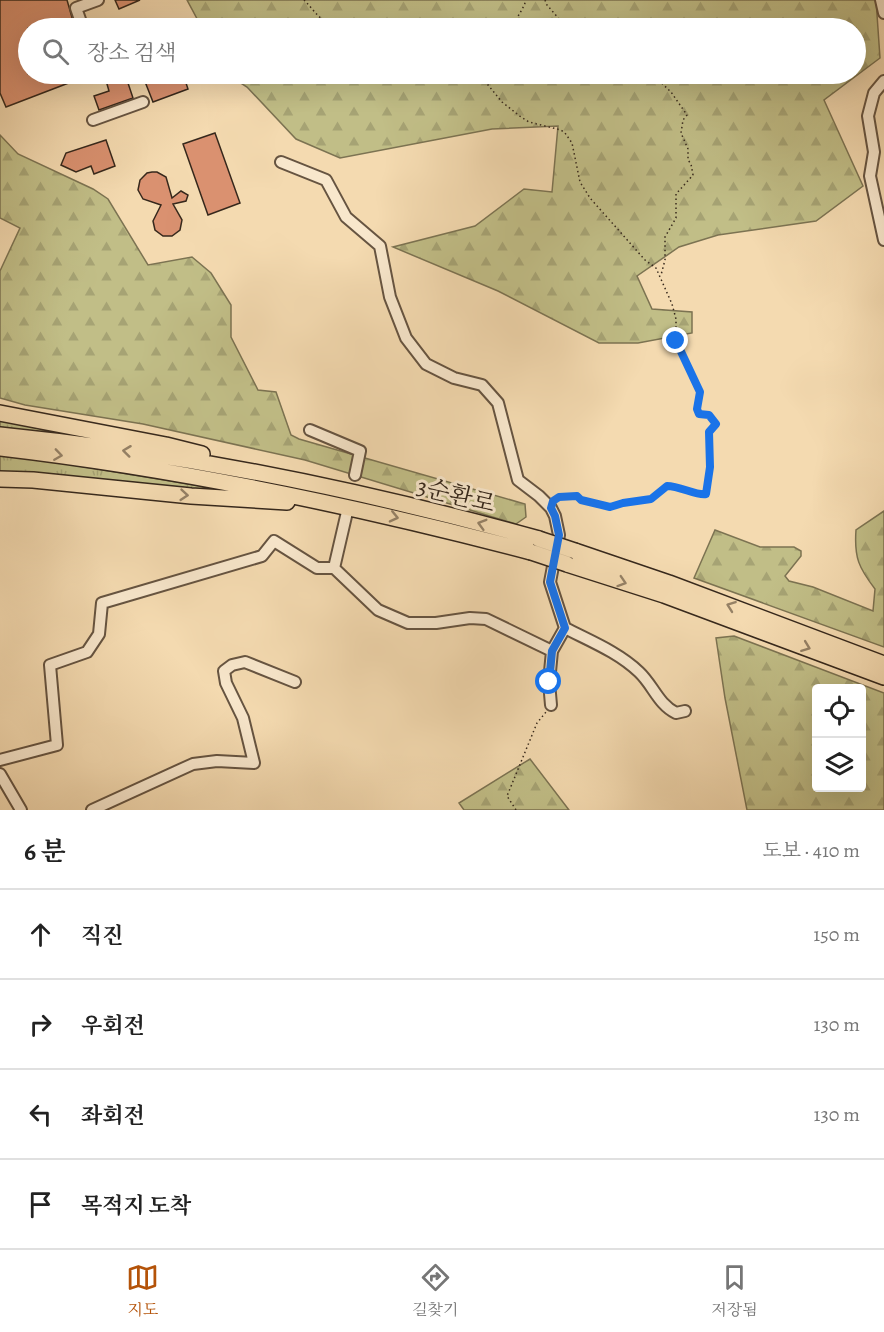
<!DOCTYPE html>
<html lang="ko">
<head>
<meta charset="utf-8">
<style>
	:root { --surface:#fff; --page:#f2f2f2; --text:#222; --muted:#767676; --line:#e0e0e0; --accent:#b45309 }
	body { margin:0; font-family:Alegreya,"Noto Serif KR",serif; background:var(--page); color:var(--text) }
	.controls { position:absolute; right:18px; bottom:18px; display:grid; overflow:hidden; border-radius:6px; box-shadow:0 6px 24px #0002 }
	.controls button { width:54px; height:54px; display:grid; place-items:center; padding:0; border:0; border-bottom:2px solid var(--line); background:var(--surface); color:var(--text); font:30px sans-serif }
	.stop { position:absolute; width:18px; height:18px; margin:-14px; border:4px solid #1a73e8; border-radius:50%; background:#fff }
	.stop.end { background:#1a73e8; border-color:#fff; box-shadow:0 2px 6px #0008 }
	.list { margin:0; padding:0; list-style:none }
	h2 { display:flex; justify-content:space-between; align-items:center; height:78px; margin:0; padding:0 24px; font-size:26px }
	h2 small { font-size:20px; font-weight:400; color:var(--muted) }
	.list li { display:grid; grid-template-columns:39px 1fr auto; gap:18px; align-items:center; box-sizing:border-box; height:90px; padding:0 24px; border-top:2px solid var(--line) }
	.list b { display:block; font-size:22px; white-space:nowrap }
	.list em { font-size:20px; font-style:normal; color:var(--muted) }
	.icon { flex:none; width:33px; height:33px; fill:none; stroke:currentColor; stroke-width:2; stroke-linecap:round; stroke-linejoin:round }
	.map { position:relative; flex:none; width:884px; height:810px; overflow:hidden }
	.search { position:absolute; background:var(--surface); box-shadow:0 6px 24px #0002; left:18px; right:18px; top:18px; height:66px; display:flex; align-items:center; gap:15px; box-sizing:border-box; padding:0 21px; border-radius:33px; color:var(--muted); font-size:22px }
	.sheet { height:438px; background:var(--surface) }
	nav { display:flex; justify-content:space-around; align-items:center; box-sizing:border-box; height:84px; border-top:2px solid var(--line); background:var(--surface); font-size:16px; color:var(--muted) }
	nav a { display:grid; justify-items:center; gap:3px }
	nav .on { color:var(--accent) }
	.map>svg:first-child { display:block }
	.grass { fill:url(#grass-tufts); stroke:#7c7352; stroke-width:1.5 }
	.forest { fill:url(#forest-firs); stroke:#7c7352; stroke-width:1.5; fill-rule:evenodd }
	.building { fill:#da9170; stroke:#36281c; stroke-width:1.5 }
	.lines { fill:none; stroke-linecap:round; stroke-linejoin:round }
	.minor-casing { stroke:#665441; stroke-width:14 }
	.highway-casing { stroke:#36281c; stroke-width:18 }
	.path { stroke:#36281c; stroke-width:1.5; stroke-dasharray:1.5 3; stroke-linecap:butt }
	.minor { stroke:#f8e7cc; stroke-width:10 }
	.highway { stroke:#f4dab0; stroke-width:15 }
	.highway-bridge-casing { stroke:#36281c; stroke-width:18; stroke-linecap:butt }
	.highway-bridge { stroke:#f4dab0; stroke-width:15 }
	.oneway { stroke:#958166 }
	.route { stroke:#1a73e8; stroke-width:8 }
	.labels { text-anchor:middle; stroke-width:6; stroke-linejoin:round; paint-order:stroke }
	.street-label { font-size:24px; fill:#36281c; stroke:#f8e7cc }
</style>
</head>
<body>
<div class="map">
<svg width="884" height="810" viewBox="0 0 884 810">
	<defs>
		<pattern id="grass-tufts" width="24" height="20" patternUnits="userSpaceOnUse" patternTransform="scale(1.5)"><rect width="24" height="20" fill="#c1be87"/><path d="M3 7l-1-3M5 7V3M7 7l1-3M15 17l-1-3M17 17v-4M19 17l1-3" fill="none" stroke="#a6a374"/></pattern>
		<pattern id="forest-firs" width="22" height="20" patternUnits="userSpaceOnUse" patternTransform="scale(1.5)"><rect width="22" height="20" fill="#c1be87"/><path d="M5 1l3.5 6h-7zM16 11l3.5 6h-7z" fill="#a6a374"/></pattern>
	</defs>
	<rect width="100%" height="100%" fill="#f4dab0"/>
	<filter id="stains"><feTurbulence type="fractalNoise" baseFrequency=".00333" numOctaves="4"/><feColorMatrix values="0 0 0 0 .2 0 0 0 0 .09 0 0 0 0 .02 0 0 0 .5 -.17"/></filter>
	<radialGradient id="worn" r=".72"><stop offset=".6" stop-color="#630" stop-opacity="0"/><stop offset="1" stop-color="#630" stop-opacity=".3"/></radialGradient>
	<!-- grass -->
	<path class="grass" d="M0,418l212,40 -212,-30z
		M0,453l231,38v3l-231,-20z"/>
	<!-- forest -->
	<path class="forest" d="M187,0h689l4,58 -56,42 39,86 -47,35 -98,14 -39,12 -42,29 15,33 40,3v21l-54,10h-39l-101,-52 -105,-44 82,-21 49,-37 28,3 6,-66 -66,3 -152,29 -44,-19 -49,-52 -20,-13h629v-46h-654z
		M0,135l18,19 75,35 15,10 40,66 44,-8 19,16 20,32v32l27,53 18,2 15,43 8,4 226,65 1,13 -10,7 -211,-64 -162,-36 -118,-19 -25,-7v-127l20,-43 -20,-10z
		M884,511v136l-190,-69 21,-48 45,17h34l7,4v5l-16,20 4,5 24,6 60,24 2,-22c-16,-21 -21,-31 -19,-59z
		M734,636l150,57v117h-137l-22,-112 -9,-60zM816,688h46v100h-46z
		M530,759l39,51h-105l-5,-7z"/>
	<!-- building -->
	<path class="building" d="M0,0h67l8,28h-47v46h49l2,5 -73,28 -6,-14z
		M115,0h25l-21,9z
		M165,22l16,2v4h-32v-3z
		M115,74h10l8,24 -34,12 -5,-14 15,-5 -4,-14z
		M142,74h41l5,15 -35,13z
		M215,133l25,70 -32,12 -25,-71z
		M106,140l9,26 -21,8 -3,-8 -15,6 -15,-7 5,-12z
		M152,172h5l9,5 6,21 9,-7 7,4 -2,6 -13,3 9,16 -2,10 -8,6h-9l-8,-6 -2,-9 8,-16 -18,-6 -5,-9 2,-10 7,-7z"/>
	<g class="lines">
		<!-- minor casing -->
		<g class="minor-casing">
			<path id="minor" d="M881,0l3,13
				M83,28l-7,-20 22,-8
				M884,81l-10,12 -6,23 6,36 -4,24 14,64
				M93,120l50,-18
				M281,162l45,18 20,37 34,29 10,51 16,41 20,26 28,14 28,7 16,18 20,77 21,16 12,12 4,8 4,19 -9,47 15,46c25,13 53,24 74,44 14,13 19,32 37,41l9,-2
				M310,430l50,21 -5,24
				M334,568l13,-56
				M552,651l13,-23
				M0,760l57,-15 -7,-80 37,-13 12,-18 3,-31 160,-47 12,-15 43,27h17l44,42 30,13h28l34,-5 16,1 66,32 -3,31 2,23
				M0,774l21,36
				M92,810l101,-46 24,-3 37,2 -11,-45 -17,-35 -2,-12 8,-6 13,-3 50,20"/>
		</g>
		<!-- highway casing -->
		<g class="highway-casing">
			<path id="highway" d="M0,413l166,32 36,9
				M0,435c182,18 363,55 539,104
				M0,448c181,21 356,58 531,104
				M0,479l33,1 158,16 96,6
				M575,551l94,32 215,81
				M567,564l97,31 220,82"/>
		</g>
		<!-- path -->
		<path class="path" d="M304,0c10,10 19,25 34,28
			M545,0l2,5 20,23
			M512,28c4,-10 11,-18 14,-28
			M479,74l23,28 19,15 8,5 32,8 4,3 7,10 8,39 10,16 55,62 11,8 16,36 4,15v22l24,51 -3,17 2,5 10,1 7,9 -7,8 1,35 -4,27 -2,2 -16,-7 -21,-3 -16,13 -28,4 -13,4h-5l-7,-5 -3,2 -14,-4 -4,-3h-18l-5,2
			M652,74l19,18 16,23 -4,5 -2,13 7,16v11l3,4 2,11 -17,19v24l-11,19v23l-4,15
			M516,810l-9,-14 30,-73 9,-11"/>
		<!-- minor -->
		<use href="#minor" class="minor"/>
		<!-- highway -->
		<use href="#highway" class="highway"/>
		<!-- highway-bridge casing -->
		<g class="highway-bridge-casing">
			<path id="highway-bridge" d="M539,539l36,12
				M531,552l36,12"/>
		</g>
		<!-- highway-bridge -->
		<use href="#highway-bridge" class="highway-bridge"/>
	</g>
	<!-- one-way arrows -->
	<defs><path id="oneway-chevron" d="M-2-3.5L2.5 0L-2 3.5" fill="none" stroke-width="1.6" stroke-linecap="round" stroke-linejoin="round" transform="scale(1.5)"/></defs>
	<g class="oneway">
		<use href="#oneway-chevron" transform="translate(127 451) rotate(-173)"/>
		<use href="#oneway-chevron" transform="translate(58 455) rotate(8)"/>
		<use href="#oneway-chevron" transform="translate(184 495) rotate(5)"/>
		<use href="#oneway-chevron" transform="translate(394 517) rotate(13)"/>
		<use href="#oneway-chevron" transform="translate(482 524) rotate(-164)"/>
		<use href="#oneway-chevron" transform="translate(622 582) rotate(18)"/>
		<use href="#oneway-chevron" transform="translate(731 606) rotate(-160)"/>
		<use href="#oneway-chevron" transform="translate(806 647) rotate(21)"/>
	</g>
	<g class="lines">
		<!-- route -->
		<path class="route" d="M549,682l3,-31 13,-23 -15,-46 9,-47 -4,-19 -4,-8 2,-7 6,-4 18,-1 4,4 29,7 13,-4 28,-4 16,-13c13,0 30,10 39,8l4,-27 -1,-35 7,-8 -7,-9 -10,-1 -2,-5 3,-17 -24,-51"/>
	</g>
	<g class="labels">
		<!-- street labels -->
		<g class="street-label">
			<text transform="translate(456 495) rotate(14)" y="8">3순환로</text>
		</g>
	</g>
	<rect width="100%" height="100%" filter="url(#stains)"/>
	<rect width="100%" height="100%" fill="url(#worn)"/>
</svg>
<div class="controls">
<button><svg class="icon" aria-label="locate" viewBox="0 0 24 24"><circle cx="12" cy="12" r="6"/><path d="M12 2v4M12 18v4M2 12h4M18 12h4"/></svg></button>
<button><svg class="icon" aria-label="layers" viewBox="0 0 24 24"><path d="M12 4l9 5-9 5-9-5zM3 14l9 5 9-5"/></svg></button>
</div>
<div class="stop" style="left:549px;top:682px"></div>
<div class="stop end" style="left:676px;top:341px"></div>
<div class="search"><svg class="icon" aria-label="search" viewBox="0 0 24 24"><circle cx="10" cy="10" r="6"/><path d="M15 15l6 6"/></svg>장소 검색</div>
</div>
<section class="sheet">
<h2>6 분<small>도보 · 410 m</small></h2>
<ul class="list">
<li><svg class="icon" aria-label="ahead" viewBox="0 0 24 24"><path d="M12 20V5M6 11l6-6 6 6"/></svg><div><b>직진</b></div><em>150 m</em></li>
<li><svg class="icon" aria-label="right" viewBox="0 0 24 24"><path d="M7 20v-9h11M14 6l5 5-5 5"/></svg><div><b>우회전</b></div><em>130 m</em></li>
<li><svg class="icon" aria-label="left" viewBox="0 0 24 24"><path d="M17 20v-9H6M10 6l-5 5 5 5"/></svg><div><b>좌회전</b></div><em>130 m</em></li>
<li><svg class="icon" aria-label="arrive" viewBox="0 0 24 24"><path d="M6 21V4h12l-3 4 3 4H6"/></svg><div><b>목적지 도착</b></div></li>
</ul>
</section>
<nav>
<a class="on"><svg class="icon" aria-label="map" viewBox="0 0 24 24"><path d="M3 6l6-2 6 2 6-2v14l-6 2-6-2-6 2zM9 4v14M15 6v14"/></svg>지도</a>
<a><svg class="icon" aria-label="directions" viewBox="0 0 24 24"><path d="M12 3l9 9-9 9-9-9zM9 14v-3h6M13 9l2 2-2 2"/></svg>길찾기</a>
<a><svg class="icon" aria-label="saved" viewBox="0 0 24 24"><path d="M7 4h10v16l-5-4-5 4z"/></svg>저장됨</a>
</nav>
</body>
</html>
